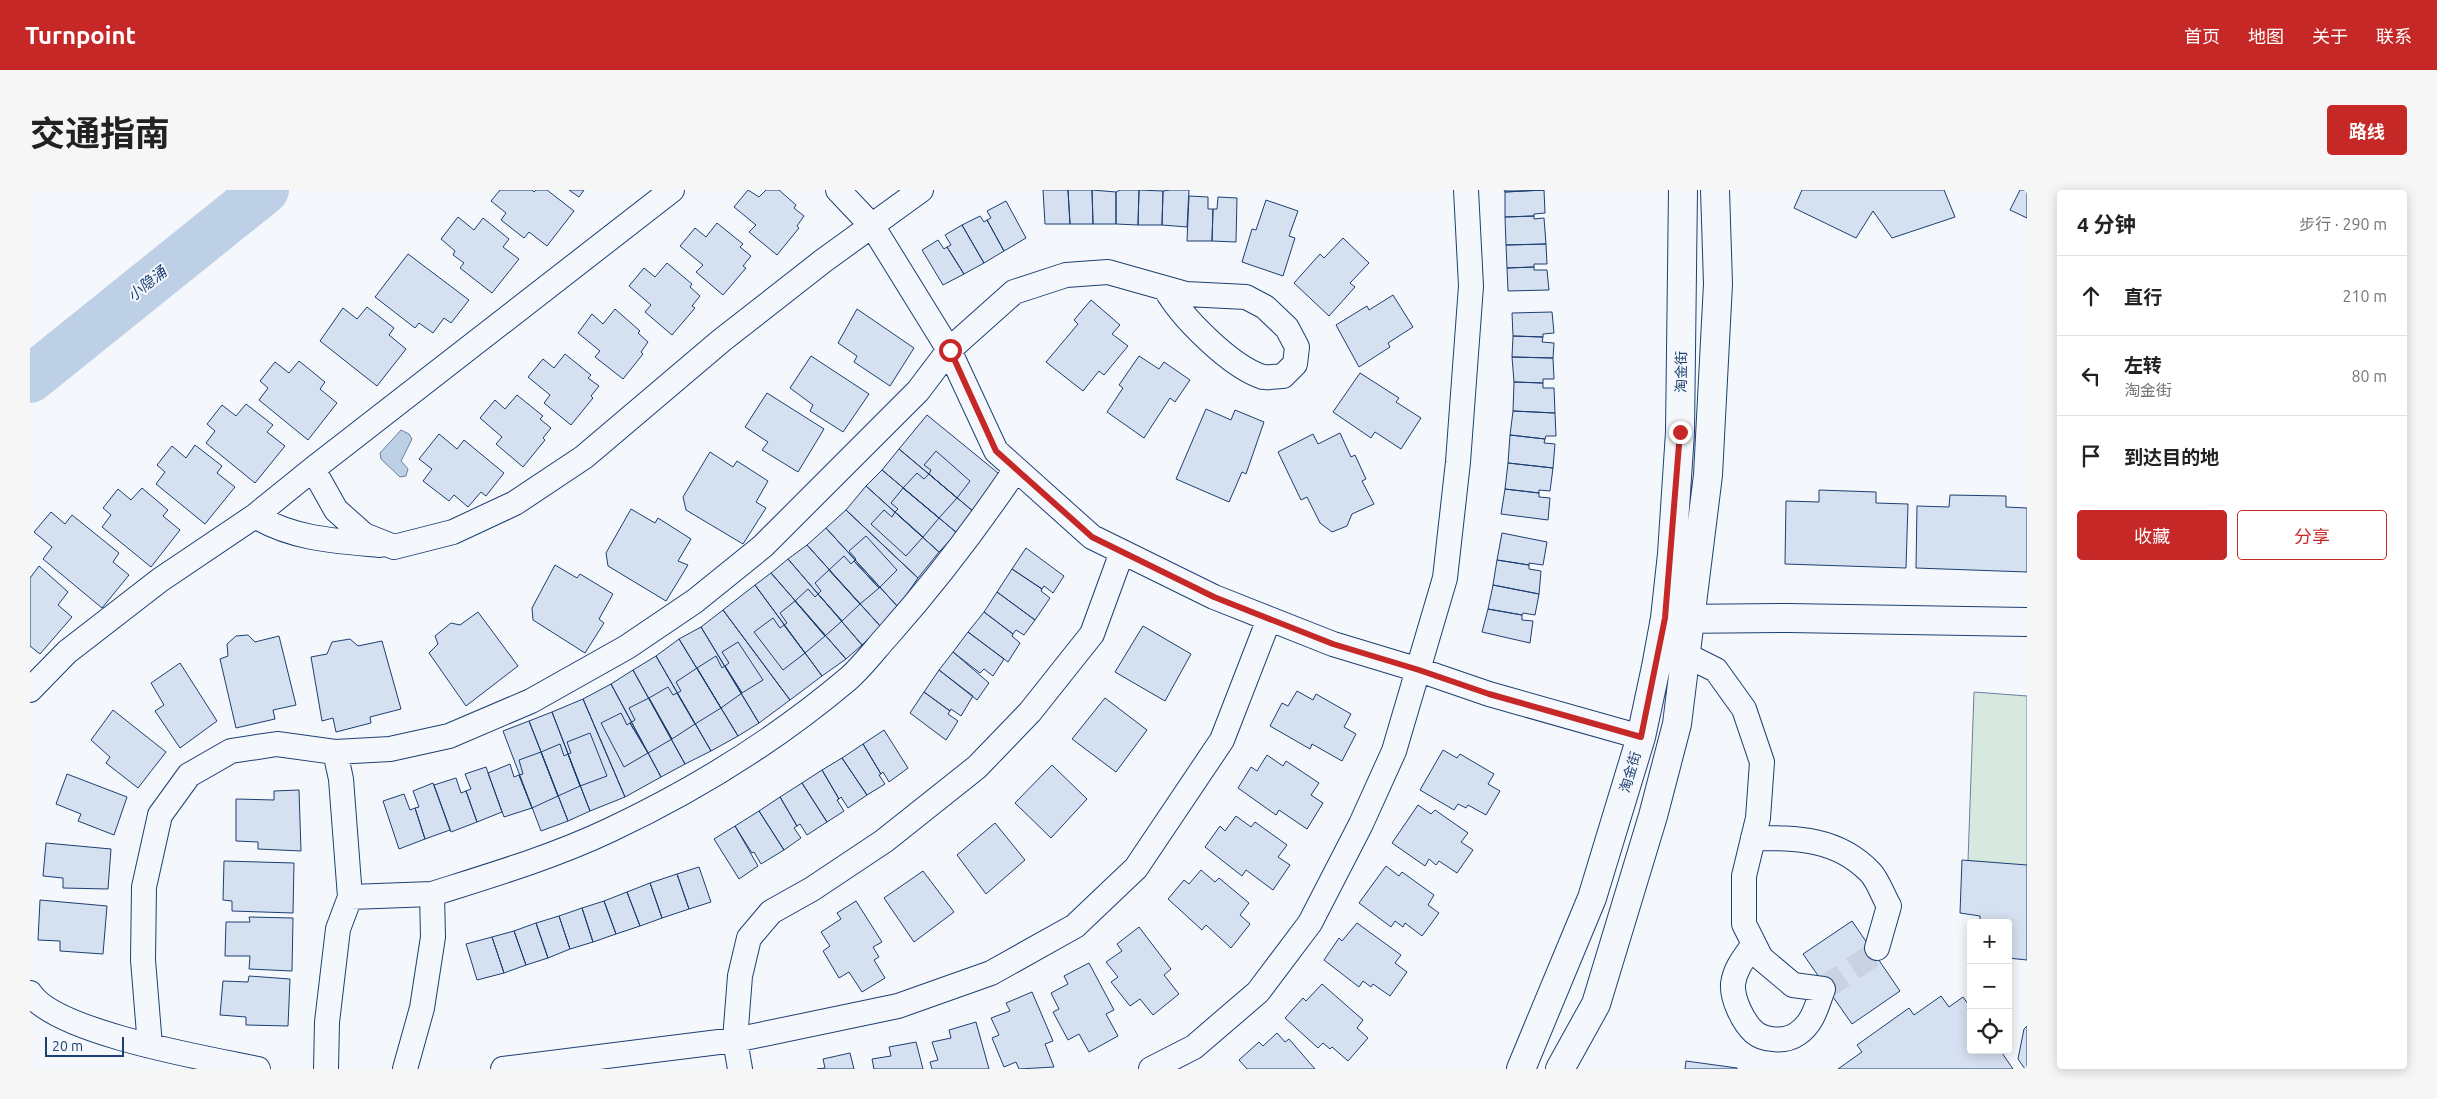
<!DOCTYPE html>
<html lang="zh">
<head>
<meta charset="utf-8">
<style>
	:root { --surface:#fff; --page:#f6f6f6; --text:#222; --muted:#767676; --line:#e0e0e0; --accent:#c62828 }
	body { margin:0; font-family:Ubuntu,"Noto Sans SC",sans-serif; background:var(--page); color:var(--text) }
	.controls { position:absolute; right:15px; bottom:15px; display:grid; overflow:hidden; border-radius:5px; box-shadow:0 2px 12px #0003 }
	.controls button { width:45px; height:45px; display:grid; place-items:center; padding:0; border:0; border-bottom:1px solid var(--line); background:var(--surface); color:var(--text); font:25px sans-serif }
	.scale { position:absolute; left:15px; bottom:12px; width:79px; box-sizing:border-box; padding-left:5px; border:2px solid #1d3f73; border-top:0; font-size:14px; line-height:18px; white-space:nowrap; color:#1d3f73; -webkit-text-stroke:4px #f4f7fb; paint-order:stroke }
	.stop { position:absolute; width:15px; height:15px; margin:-11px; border:4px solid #c62828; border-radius:50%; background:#fff }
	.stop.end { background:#c62828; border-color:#fff; box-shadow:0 1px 5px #0008 }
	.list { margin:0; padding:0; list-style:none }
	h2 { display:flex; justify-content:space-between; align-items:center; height:65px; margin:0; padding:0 20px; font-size:21px }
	h2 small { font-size:16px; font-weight:400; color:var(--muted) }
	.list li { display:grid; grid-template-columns:32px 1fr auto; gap:15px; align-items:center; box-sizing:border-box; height:80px; padding:0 20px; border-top:1px solid var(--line) }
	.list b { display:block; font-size:19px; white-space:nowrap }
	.list p { margin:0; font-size:16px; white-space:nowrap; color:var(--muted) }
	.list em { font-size:16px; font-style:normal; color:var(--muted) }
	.actions { display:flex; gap:10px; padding:15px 20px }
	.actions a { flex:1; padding:11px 0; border:1px solid var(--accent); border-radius:5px; text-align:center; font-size:18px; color:var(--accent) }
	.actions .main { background:var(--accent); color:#fff }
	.icon { flex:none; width:28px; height:28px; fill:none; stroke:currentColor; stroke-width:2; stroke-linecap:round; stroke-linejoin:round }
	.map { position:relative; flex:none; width:1997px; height:879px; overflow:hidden; border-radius:5px }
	header { display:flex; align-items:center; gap:30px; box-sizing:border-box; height:70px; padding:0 25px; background:var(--accent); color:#fff }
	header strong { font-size:24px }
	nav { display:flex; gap:28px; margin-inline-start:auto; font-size:18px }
	.intro { display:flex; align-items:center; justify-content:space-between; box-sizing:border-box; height:120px; padding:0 30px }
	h1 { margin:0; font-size:35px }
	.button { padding:12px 22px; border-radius:5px; background:var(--accent); color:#fff; font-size:18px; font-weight:700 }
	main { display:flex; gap:30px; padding:0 30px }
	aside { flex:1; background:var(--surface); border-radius:5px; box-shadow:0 2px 12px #0003 }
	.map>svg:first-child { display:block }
	.green { fill:#d7e8df; stroke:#687fa3 }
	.water { fill:#bed0e5; stroke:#687fa3 }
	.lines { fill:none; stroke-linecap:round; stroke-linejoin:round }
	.river { stroke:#bed0e5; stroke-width:48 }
	.building { fill:#d5e0f0; stroke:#1d3f73 }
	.street-tunnel { stroke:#c9d2e0; stroke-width:24; stroke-dasharray:24 12; stroke-linecap:butt }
	.street-casing { stroke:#1d3f73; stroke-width:26 }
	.secondary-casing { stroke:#1d3f73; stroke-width:30 }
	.street { stroke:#f4f7fb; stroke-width:24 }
	.secondary { stroke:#f4f7fb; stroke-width:28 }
	.route { stroke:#c62828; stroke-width:6 }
	.labels { text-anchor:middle; stroke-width:4; stroke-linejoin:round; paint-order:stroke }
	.street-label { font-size:14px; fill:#1d3f73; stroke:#f4f7fb }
	.water-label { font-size:15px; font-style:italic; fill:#1d3f73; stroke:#f4f7fb }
</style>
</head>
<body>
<header>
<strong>Turnpoint</strong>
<nav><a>首页</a><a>地图</a><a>关于</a><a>联系</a></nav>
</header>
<div class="intro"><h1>交通指南</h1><a class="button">路线</a></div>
<main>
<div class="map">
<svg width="1997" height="879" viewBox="0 0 1997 879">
	<rect width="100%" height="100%" fill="#f4f7fb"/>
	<!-- green -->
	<path class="green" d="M1944,502l53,4v170l-59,-5z"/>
	<!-- water -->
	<path class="water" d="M371,240l8,4 3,5 -11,22 7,8 -2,7 -6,1 -19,-18 -1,-6z"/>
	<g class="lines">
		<!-- river -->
		<path class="river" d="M0,189l235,-189"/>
	</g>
	<!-- building -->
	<path class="building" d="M470,0h32l2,2 2,-2h11l27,21 -27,35 -18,-14 -5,6 -23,-18 5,-7 -15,-12z
		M539,0h15l-5,7z
		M718,0l11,7 7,-7h13l17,15 -2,3 10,8 -7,10 2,2 -22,27 -28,-23 7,-7 -22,-18z
		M1013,0h25l2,34h-25z
		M1038,0h24l1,34h-23z
		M1062,0l24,2v32h-23z
		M1090,0h19l-1,35 -22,-1v-32z
		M1109,0l24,1 -1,34h-24z
		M1140,0h19l-2,37 -25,-2 1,-34z
		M1474,0h40l-39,2z
		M1514,0l1,23 -11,1v2l-29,1v-25z
		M1772,0h142l11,27 -63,21 -19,-27 -17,27 -62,-30z
		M1990,0h7v28l-17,-8z
		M1159,6l19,1v12h5l-1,32h-25z
		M1188,7l19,1 -1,44 -24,-1 1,-32h4z
		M1236,10l32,11 -9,25 6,2 -12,38 -41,-14 10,-33 4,1z
		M976,11l20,37 -22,13 -17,-31 4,-2 -4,-7z
		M950,26l4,6 3,-2 17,31 -20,12 -22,-38z
		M1504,26v3l10,-1 2,26 -40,1 -1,-28z
		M428,27l16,13 9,-12 26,21 -6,8 16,12 -27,34 -32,-25 4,-5 -11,-8 2,-4 -14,-12z
		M687,33l26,21 -3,3 11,9 -8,10 3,2 -23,27 -27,-23 7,-7 -23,-19 15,-18 11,9z
		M932,35l22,38 -20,11 -17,-27 4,-2 -6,-10z
		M1313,48l26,25 -19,20 5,4 -26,29 -35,-33 26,-29 4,4z
		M908,50l6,9 3,-2 17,27 -21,11 -21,-35z
		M1516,54l1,20h-13v3l-27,1 -1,-23z
		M378,64l61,46 -18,23 -7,-5 -11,15 -14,-10 -4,5 -40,-31z
		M637,73l25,21 -2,3 10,9 -8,10 3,2 -23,27 -27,-23 6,-7 -22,-19 15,-18 11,9z
		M1504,77v3h13l2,20 -41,1 -1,-23z
		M1363,105l20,32 -25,16 2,4 -31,20 -23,-42 31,-19 2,4z
		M1061,110l29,25 -8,9 16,12 -24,29 -5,-4 -16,20 -37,-29 32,-38 -4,-4z
		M337,117l27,21 -5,7 17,14 -29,37 -57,-45 23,-33 14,11z
		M585,119l25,22 -2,2 10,9 -7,10 2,2 -20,25 -28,-22 5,-6 -22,-18 14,-19 11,10z
		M827,119l57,39 -24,38 -36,-24 3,-6 -19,-13z
		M1522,122l2,21 -11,1v3l-30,-1 -1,-23z
		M1483,146l30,1 -1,5 12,1 -1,15 -41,-1z
		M535,164l26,21 -3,3 11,8 -8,10 2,2 -22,27 -27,-22 6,-8 -22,-18 15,-18 11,9z
		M781,166l58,38 -26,38 -33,-21 3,-6 -23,-17z
		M1109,166l20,13 5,-7 26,18 -15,22 -5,-4 -26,40 -37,-26 16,-24 -4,-3z
		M1482,167l41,1 1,21h-11v4l-29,-1z
		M269,171l26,21 -5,7 17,14 -29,37 -49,-40 9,-12 -8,-7 15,-19 14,11z
		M1330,183l39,25 -3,4 25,16 -20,31 -26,-17 -4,6 -38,-26z
		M1484,192l29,1v5h11l1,25 -42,-2z
		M737,203l57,36 -26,43 -36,-22 6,-8 -23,-15z
		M487,205l26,21 -3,3 11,9 -8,10 2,2 -22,27 -27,-23 6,-7 -22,-19 15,-18 10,9z
		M216,214l27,21 -6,7 18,14 -30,37 -49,-40 9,-12 -8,-7 15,-19 14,11z
		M1176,219l25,11 4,-10 29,12 -18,52 -4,-2 -13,30 -53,-23z
		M1483,221l42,2 1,23h-10l-1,3 -35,-4z
		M897,225l76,62 -29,35 -75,-63z
		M1310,243l11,24 4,-2 11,24 -4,2 12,23 -22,10 -5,12 -15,6 -12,-9 -13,-26 -6,3 -23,-48 35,-18 5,10z
		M409,244l18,15 7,-9 40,33 -18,23 -5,-4 -13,15 -14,-12 -5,6 -26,-20 9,-12 -13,-10z
		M1480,245l35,4 -1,4 11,1 -2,24 -45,-5z
		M165,255l27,21 -5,7 18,14 -30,37 -49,-40 9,-12 -8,-7 15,-19 14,12z
		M869,259l75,63 -17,21 -75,-63z
		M906,261l34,30 -13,17 -28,-24 2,-4 -7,-5z
		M680,262l23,15 4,-6 31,20 -12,21 10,6 -23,36 -57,-34 -3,-13z
		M1478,273l45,5 -3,23 -11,-1v3l-34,-4z
		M852,280l75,63 -18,19 -73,-66z
		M887,283l7,6 5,-5 28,24 -18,20 -36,-30z
		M836,296l73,66 -21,26 -72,-68z
		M112,298l26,22 -5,6 17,14 -29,37 -49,-40 9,-12 -8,-7 15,-19 13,11z
		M873,298l36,30 -16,19 -28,-25 3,-3 -7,-6z
		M1475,299l34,4v4l11,1 -2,22 -47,-6z
		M1789,300l57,2v11l32,1 -2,64 -121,-4 1,-63 33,1z
		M1920,305l56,1v11l21,1v64l-111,-4 1,-62 32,1z
		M601,319l24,14 3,-5 33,21 -13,22 10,4 -22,36 -58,-35 -2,-13z
		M816,320l72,68 -20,29 -72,-79z
		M854,320l8,7 3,-5 28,25 -17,19 -35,-32z
		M21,322l14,12 7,-9 47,38 -6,9 16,13 -27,33 -59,-49 9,-12 -18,-15z
		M796,338l72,79 -17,20 -74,-82z
		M1472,343l45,9 -4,23 -14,-2v2l-32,-5z
		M836,346l31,34 -18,18 -25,-27 2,-2 -7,-8z
		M777,355l74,82 -19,18 -74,-86z
		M996,358l38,28 -11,17 -9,-7 -2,3 -30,-20z
		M814,366l7,8 3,-3 25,27 -19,16 -31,-34z
		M758,369l74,86 -16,14 -75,-86z
		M1467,370l32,5v4l12,2 -2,23 -46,-9z
		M525,375l22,13 3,-4 33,20 -14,25 5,4 -19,30 -52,-33 -1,-12z
		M9,376l29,26 -10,13 14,12 -32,37 -10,-8v-68z
		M982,379l30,20 -1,2 9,7 -15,22 -38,-28z
		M799,380l31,34 -18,17 -24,-27 3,-3 -6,-8z
		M741,383l75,86 -24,17 -67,-91z
		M725,395l67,91 -32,24 -67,-90z
		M1463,395l46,9 -4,21 -12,-2 -1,2 -34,-6z
		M778,399l7,8 3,-3 24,27 -17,15 -30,-35z
		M967,402l38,28 -11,15 -8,-5 -3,4 -29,-22z
		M765,411l30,35 -20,17 -21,-28 3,-2 -7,-10z
		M1458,419l34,6v5l11,1 -3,22 -48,-11z
		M693,420l67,90 -31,23 -58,-96z
		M448,422l40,54 -52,40 -37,-53 9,-9 -3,-8 16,-13 9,2z
		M954,422l29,22 -1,2 8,7 -12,19 -40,-30z
		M743,428l7,10 4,-3 21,28 -22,17 -29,-38z
		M1113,436l48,28 -26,47 -50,-29z
		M671,437l58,96 -21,13 -59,-97z
		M938,442l36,27 -11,17 -9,-7 -4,4 -27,-21z
		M218,445l7,7 24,-6 17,69 -23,5 2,9 -39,9 -16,-69 8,-3 -1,-12 9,-8z
		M320,449l8,7 24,-5 19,68 -31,8 1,6 -35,9 -3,-14 -11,3 -11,-64 16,-3 5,-12z
		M649,449l59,97 -27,15 -55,-95z
		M708,452l25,38 -21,13 -17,-27 4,-3 -7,-11z
		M923,462l36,31 -12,17 -38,-30z
		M626,466l55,95 -26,13 -52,-94z
		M686,466l6,12 3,-2 17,27 -21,15 -24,-40z
		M150,473l37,58 -37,27 -25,-37 9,-6 -13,-22z
		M667,478l24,40 -26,16 -18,-31 4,-2 -5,-9z
		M603,480l52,94 -24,13 -50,-93z
		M909,480l34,26 -12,20 -10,-7 -1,2 -26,-19z
		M581,494l50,93 -36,20 -42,-98z
		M638,497l5,8 4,-2 18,31 -23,15 -23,-41z
		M1267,501l16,9 3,-6 35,20 -7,13 12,7 -14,27 -30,-17 -2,5 -40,-23 12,-23 6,3z
		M894,502l26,19 -2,3 10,7 -12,19 -36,-27z
		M619,508l23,41 -24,14 -18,-30 5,-3 -6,-12z
		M1075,508l42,32 -31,42 -44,-33z
		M553,509l42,98 -35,14 -38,-99z
		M83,520l53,42 -28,36 -32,-25 4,-6 -19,-17z
		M522,522l38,99 -22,10 -39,-100z
		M591,523l6,12 3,-2 18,30 -24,14 -23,-44z
		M499,531l39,100 -27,10 -38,-100z
		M854,540l24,38 -19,14 -6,-10 -2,2 -18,-30z
		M560,543l17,43 -27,10 -12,-32 3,-1 -4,-11z
		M530,554l4,12 4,-2 12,32 -22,10 -17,-44z
		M833,554l18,30 -2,1 6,9 -18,11 -25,-37z
		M1413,560l14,8 3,-4 34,20 -6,10 12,7 -14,24 -18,-10 -2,3 -8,-4 -4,6 -34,-20z
		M511,562l17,44 -26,12 -13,-33 4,-1 -4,-14z
		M1237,565l16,11 3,-5 33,22 -8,12 12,8 -16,26 -28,-19 -3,5 -38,-27 13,-21 6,4z
		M812,568l25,37 -19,13 -7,-11 -2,2 -17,-29z
		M480,574l4,13 5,-2 13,33 -28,9 -16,-44z
		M1022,575l35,34 -36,39 -36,-35z
		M456,577l16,45 -25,10 -11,-31 5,-2 -6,-15z
		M792,580l17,29 -2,1 7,11 -17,11 -25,-39z
		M37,584l60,23 -13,38 -36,-14 3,-7 -25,-10z
		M426,588l5,15 5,-2 11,31 -26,10 -17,-47z
		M403,593l17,47 -25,9 -10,-31 4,-1 -6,-16z
		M772,593l25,39 -20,13 -7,-11 -3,2 -17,-29z
		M269,600l2,61 -43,-2v-7l-22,-1v-42l38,1v-9z
		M374,604l6,16 5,-2 10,31 -26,10 -16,-48z
		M750,607l17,29 -3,2 7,10 -17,12 -25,-39z
		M1388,615l13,9 4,-4 33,23 -7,9 12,8 -16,23 -18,-12 -3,4 -7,-6 -4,7 -33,-23z
		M729,621l25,39 -23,14 -7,-12 -2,1 -17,-27z
		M1206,626l15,11 4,-5 32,23 -9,12 12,8 -17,25 -27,-20 -4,6 -37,-29 15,-21 5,5z
		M965,633l30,37 -39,34 -29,-39z
		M705,636l23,40 -19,13 -25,-40z
		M16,653l65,6 -3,40 -45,-1v-10l-20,-2z
		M1932,670l65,5v95l-19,-2v-35h-28v-7l-20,-3z
		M194,671l70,2 -1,50 -61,-2v-10l-9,-1z
		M1356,676l13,10 3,-4 32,23 -6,10 11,8 -17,23 -17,-13 -2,4 -8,-6 -4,6 -32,-24z
		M669,677l12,35 -22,7 -12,-35z
		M1171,680l14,12 4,-4 30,25 -9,12 10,9 -19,24 -25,-23 -4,5 -34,-31 16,-19 5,4z
		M893,681l31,41 -40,30 -30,-44z
		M647,684l12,35 -27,9 -12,-35z
		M620,693l12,35 -22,8 -13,-34z
		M597,702l13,34 -24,8 -12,-33z
		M10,710l67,6 -4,48 -43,-3v-10l-22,-1z
		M574,711l12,33 -23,8 -11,-34z
		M826,711l26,41 -9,5 6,10 -5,3 11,18 -23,14 -13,-20 -10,6 -16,-27 7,-5 -9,-14 20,-13 -4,-6z
		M552,718l11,34 -23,7 -11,-33z
		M529,726l11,33 -22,9 -12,-35z
		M219,727l44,1 -1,53 -43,-2 1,-13h-25l1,-34h24z
		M1822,731l48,70 -48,33 -49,-70z
		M506,733l12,35 -22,7 -12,-34z
		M1327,733l44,32 -6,8 12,9 -17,24 -17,-12 -2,3 -8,-6 -4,6 -35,-27 15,-22 3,3z
		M1109,737l32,42 -7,6 15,19 -26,21 -13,-16 -10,7 -19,-24 7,-5 -12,-15 16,-11 -5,-7z
		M484,741l12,34 -22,8 -12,-36z
		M462,747l12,36 -27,7 -11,-36z
		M1059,773l25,47 -8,4 12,22 -29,16 -10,-18 -11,6 -15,-28 6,-3 -8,-16 17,-9 -4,-8z
		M219,786l41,3 -2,47 -42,-1v-8l-26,-2 3,-34 25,1z
		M1292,794l41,36 -6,8 11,10 -20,23 -16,-14 -2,2 -7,-6 -5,5 -33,-30 18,-20 3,3z
		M1002,802l21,49 -8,3 9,23 -35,2 -3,-7 -12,5 -12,-29 7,-3 -8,-17 19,-7 -4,-8z
		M1911,806l8,11 14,-10 8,11v42h29l13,19h-175l24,-17 -5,-7 52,-37 5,7z
		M946,832l13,47h-57l-2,-7 8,-2 -6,-18 19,-4 -2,-8z
		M1997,836v43h-2l-7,-10 6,-30z
		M1247,843l8,9 4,-3 26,30h-68l-8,-9 20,-18 4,4z
		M886,852l7,27h-49l-2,-10 19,-3 -2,-9z
		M820,863l4,16h-37l8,-1 -2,-9z
		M1656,871l51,7v1h-52z"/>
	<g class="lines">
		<!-- street-tunnel -->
		<path class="street-tunnel" d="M1793,799l51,-35 3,-6"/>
		<!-- street casing -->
		<g class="street-casing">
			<path id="street" d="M642,0l-359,279 23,41 28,25 30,12 59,-15 62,-29 69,-46 138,-117 101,-79 98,-71
				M808,0l35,37 76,123 47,101 96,86 122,60 119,47 86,26 70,24 152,43
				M283,279l-58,47c38,23 81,25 125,29
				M1656,465l30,15 28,39 18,53 -4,56 -14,58v48l17,34 32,27 30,4c-6,16 -10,35 -26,45 -11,8 -33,7 -43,-2 -11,-10 -22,-33 -21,-48 2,-16 12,-27 21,-40
				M0,500l37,-38 93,-72 95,-64
				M305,562l55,-3 59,-13 82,-35 96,-54 68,-46 68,-55 155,-155 31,-41 65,-58 52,-17 42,-3 78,22 60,3 19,10 22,21 10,19 -2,17 -12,12c-6,0 -14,2 -20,1 -32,-10 -82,-60 -98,-89
				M1723,648c44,0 84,0 117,34 8,8 13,24 19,34l-12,42
				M402,704c60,-19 121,-37 178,-64 85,-40 167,-91 238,-151 15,-13 28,-31 41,-45 46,-52 88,-107 127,-165
				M0,803c26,40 180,66 228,76
				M120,856l-7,-86 1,-73 16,-72 29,-40 42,-24 46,-7 58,8 6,27 9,118
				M296,879l1,-47 11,-93 12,-32 82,-3 1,43 -11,71 -17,61
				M473,879l232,-29 163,-34 93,-33 84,-47 61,-58 86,-128 47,-121
				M710,879l-5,-29 5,-64 9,-38 22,-26 41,-23 72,-48 93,-74 53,-55 62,-78 30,-82
				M1121,879l43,-22 64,-55 52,-69 51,-99 33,-73 51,-173 13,-116 13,-176 -5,-96"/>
		</g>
		<!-- secondary casing -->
		<g class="secondary-casing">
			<path id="secondary" d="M1644,429l114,-1 239,4
				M1491,879l71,-171 49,-161 15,-70 9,-49 7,-64 8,-122 3,-242
				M1530,879l36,-65 57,-188 24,-92 31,-249 10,-191 -3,-94"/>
		</g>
		<!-- street -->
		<use href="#street" class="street"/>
		<!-- secondary -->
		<use href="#secondary" class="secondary"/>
	</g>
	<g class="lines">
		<!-- route -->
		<path class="route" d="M920,160l46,101 96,86 122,60 119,47 86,26 70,24 152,43 24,-119 15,-186"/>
	</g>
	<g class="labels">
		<!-- street labels -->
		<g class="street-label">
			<text transform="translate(1651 182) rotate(-89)" y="5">淘金街</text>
			<text transform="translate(1600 582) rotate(-73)" y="5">淘金街</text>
		</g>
		<!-- water labels -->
		<g class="water-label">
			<text transform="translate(117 94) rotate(-39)" y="5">小隐涌</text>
		</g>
	</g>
</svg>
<div class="controls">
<button>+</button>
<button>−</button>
<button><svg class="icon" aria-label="locate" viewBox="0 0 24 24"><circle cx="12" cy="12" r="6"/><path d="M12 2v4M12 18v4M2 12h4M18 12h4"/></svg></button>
</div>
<div class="scale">20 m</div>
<div class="stop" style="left:920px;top:160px"></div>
<div class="stop end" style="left:1650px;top:242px"></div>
</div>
<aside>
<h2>4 分钟<small>步行 · 290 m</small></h2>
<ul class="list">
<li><svg class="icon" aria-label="ahead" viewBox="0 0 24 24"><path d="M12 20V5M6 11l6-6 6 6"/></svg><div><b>直行</b></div><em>210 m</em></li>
<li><svg class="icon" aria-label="left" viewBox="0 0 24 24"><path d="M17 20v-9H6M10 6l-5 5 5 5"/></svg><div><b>左转</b><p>淘金街</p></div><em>80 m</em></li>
<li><svg class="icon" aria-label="arrive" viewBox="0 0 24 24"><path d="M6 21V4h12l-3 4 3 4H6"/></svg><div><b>到达目的地</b></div></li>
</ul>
<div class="actions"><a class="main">收藏</a><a>分享</a></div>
</aside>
</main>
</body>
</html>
